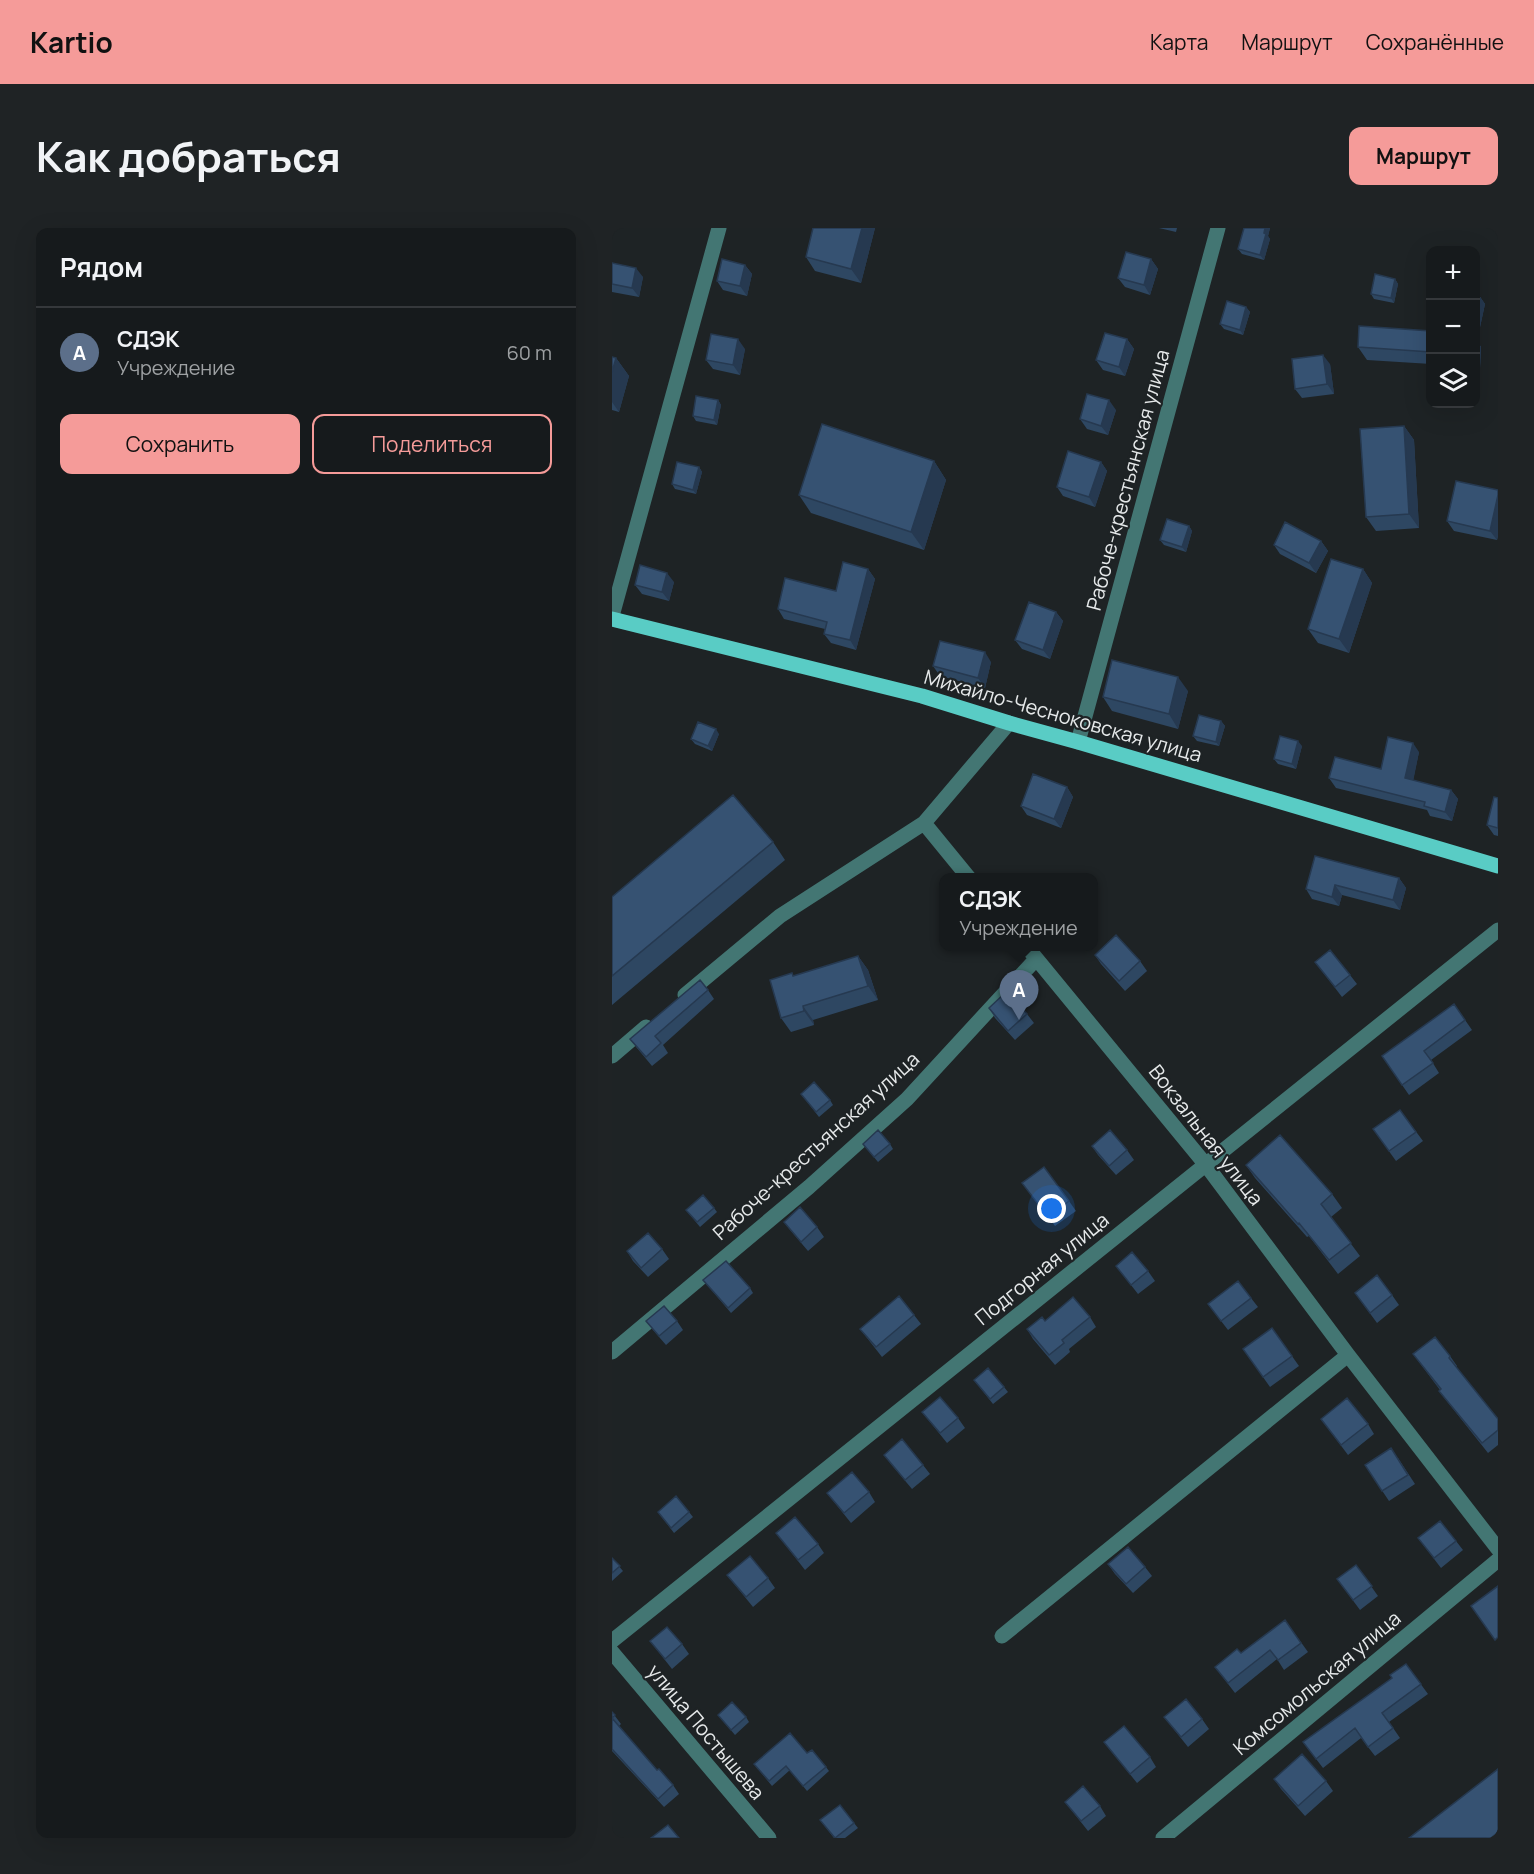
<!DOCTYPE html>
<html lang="ru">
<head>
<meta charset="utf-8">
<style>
	:root { --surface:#161a1c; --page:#1f2325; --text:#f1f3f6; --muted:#9ea1a3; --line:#35383b; --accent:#f59b99 }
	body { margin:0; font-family:Manrope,sans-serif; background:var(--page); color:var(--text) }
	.controls { position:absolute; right:18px; top:18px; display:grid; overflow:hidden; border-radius:12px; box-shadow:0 6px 24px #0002 }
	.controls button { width:54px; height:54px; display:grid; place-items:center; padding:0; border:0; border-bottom:2px solid var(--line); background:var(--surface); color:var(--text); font:30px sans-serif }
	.you { position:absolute; left:440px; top:981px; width:21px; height:21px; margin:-15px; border:4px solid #fff; border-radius:50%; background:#1a73e8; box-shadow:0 0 0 9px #1a73e833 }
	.badge { display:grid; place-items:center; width:39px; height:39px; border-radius:50%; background:var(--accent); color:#fff; font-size:20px; font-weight:700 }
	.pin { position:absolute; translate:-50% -50px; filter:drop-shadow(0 2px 3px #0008) }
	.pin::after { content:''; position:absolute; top:32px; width:21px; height:18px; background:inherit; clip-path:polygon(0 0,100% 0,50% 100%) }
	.popup { position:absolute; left:327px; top:645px; width:159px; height:78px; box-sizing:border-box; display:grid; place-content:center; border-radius:12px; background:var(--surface); filter:drop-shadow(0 2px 4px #0005); font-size:20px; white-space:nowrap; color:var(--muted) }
	.popup b { font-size:22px; color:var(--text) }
	.popup::after { content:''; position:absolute; left:50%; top:100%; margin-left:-12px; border:12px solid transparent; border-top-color:var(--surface) }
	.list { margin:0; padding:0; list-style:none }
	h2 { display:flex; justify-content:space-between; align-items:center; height:78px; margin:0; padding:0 24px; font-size:26px }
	h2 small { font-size:20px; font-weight:400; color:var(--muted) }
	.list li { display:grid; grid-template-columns:39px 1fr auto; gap:18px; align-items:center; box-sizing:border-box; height:90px; padding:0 24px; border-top:2px solid var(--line) }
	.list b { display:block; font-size:22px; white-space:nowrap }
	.list p { margin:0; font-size:20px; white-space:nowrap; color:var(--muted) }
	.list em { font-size:20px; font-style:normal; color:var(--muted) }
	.actions { display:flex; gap:12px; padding:18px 24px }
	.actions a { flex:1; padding:14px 0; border:2px solid var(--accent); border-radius:12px; text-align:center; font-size:21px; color:var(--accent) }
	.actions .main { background:var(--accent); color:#111 }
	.icon { flex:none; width:33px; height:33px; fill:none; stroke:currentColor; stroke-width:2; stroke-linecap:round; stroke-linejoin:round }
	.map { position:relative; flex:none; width:886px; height:1610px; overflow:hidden; border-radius:12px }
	header { display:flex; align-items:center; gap:36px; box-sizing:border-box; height:84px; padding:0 30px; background:var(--accent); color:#111 }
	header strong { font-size:28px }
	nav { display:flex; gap:33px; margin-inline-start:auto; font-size:21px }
	.intro { display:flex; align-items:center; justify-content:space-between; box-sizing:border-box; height:144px; padding:0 36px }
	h1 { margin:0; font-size:42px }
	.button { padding:15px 27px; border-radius:12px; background:var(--accent); color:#111; font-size:21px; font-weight:700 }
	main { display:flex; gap:36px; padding:0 36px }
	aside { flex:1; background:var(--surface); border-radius:12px; box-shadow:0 6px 24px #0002 }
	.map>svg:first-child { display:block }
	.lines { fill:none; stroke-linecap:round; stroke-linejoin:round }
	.minor { stroke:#437673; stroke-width:15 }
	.major { stroke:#59ccc5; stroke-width:15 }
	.wall { fill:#2e4762 }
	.shaded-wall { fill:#263950 }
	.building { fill:#365272; stroke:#263950; stroke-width:1.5 }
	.labels { text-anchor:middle; stroke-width:4.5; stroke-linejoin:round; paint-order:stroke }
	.street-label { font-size:20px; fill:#e6e9ea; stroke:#1e2325 }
</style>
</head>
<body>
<header>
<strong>Kartio</strong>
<nav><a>Карта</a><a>Маршрут</a><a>Сохранённые</a></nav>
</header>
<div class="intro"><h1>Как добраться</h1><a class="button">Маршрут</a></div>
<main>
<aside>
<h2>Рядом<small></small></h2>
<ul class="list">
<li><span class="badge" style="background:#5c6f8a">A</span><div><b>СДЭК</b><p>Учреждение</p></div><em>60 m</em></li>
</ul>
<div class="actions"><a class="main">Сохранить</a><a>Поделиться</a></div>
</aside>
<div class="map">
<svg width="886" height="1610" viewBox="0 0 886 1610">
	<rect width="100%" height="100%" fill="#1e2325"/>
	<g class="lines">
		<!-- minor -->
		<path class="minor" d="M0,388l107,-388
			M466,514l140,-514
			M357,650l-45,-55 85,-100
			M414,718l180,219 142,190 150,194
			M73,767l95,-79 144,-93
			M0,828l34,-29
			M0,1124l197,-165 98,-88 129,-140
			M390,1408l346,-281
			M0,1413l886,-711
			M0,1424l157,186
			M551,1610l335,-278"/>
		<!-- major -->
		<path class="major" d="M0,391l310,77 87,27 69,19 420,124"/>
	</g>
	<!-- wall -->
	<path class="wall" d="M201,0h62l-14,55 -46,-12 -9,-14z
		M547,0h18l-1,4z
		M632,0h26l-2,8 2,3 -6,21 -22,-6 -4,-5z
		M539,31l7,10 -8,26 -25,-8 -7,-9z
		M0,35l31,14 -4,20 -27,-5z
		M133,37l7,9 -5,22 -24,-6 -6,-9z
		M783,51l3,5 -4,19 -20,-4 -3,-5z
		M864,63l9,13 -8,37 4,6 -1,21 -4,-1z
		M634,79l4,5 -7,23 -19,-6 -4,-5z
		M819,103v33l-64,-4 -9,-13z
		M515,111l7,10 -9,27 -22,-6 -7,-10z
		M133,121l-5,26 -27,-6 -7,-9z
		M0,129l4,1 13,18 -10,36 -7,-2z
		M718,136l4,30 -32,4 -7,-9z
		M106,172l3,5 -4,20 -21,-4 -3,-5z
		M504,182l-8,25 -21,-6 -7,-10z
		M792,198l10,14 5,88 -43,3 -10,-14z
		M322,233l12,19 -22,70 -113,-37 -12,-18z
		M489,234l6,9 -12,36 -32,-11 -6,-9z
		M87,239l3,5 -6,22 -21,-5 -3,-5z
		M886,262v46l-1,4 -43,-9 -7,-10z
		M577,298l3,5 -6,21 -22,-7 -4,-5z
		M709,313l7,10 -12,22 -36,-19 -6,-9z
		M256,341l7,10 -19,71 -25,-7 -7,-9 1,-5 -41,-10 -6,-10 58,-18z
		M751,341l9,14 -23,70 -31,-10 -10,-14z
		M62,354l-5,19 -27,-7 -7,-9z
		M444,384l7,9 -13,38 -28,-10 -7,-9z
		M379,434l-6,26 -45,-12 -7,-10z
		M576,463l-10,38 -66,-18 -9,-14z
		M609,493l4,5 -6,20 -22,-5 -4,-5z
		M107,506l-7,17 -17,-7 -4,-5z
		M690,518l-6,23 -18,-5 -4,-5z
		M807,524l-6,28 38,10 7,9 -6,22 -22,-5 -3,-6 -91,-22 -7,-10 52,-9z
		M455,559l6,10 -12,31 -34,-13 -6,-9z
		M886,570v38l-4,-1 -7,-10z
		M161,614l12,18 -173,145v-108z
		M787,650l7,10 -6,22 -58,-15 -3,11 -27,-7 -6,-10z
		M483,727l45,6 7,10 -22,20 -24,-27z
		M246,728l10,14 10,30 -65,20 1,5 -23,7 -10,-14 13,-42z
		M703,734l35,13 7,9 -15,13z
		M96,762l6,9 -51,46 5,8 -16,13 -15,-18 -7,-9z
		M842,776l18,26 -41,30 8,13 -30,22 -27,-39z
		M377,780l38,6 7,9 -19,17 -20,-22z
		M189,866l29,6 3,5 -14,12z
		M788,882l23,31 -27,20 -23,-32z
		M251,916h27l3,5 -15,13z
		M480,918l35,4 7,10 -18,15 -18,-20z
		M634,937l86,29 10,14 -11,9 29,39 -22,18 -29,-38 -2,1 -52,-59z
		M417,964l40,9 7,10 -21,15z
		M102,980l3,4 -17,15 -14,-17z
		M172,994l33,5 7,10 -16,14 -17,-20z
		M50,1021l7,10 -21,18 -15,-16 -6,-10z
		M504,1038l32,5 7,10 -17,13z
		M91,1052l47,8 3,5 -22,20z
		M743,1065l37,2 7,10 -22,18z
		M639,1070l7,9 -30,23 -20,-26z
		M302,1087l7,9 -39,33 -22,-28z
		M478,1089l6,10 -27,22 1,3 -15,13 -22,-26 -6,-10 18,-8z
		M34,1093h31l6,9 -17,15 -13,-15z
		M660,1100l27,38 -29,21 -27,-38z
		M801,1126l37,2 7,10 -1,1 42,52v26l-10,8 -42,-53 -7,-9 1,-1z
		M362,1152l30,7 4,5 -15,12z
		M310,1184l36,6 7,10 -18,15z
		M709,1191l47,5 6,10 -26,21z
		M272,1227l39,10 7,9 -18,15 -21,-25z
		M786,1230l17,26 -26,17 -24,-36z
		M257,1264l6,10 -24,21 -24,-30z
		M46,1284h31l4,5 -19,16z
		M164,1305l42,11 6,9 -19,17z
		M806,1310l38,3 7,9 -22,18z
		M0,1330l11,13 -11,10z
		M496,1336l37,3 7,9 -19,17 -18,-19z
		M744,1337l22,31 -18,14 -23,-31z
		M115,1347l41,3 7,10 -22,19z
		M673,1392l23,32 -24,18 -7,-11 -42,34 -20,-26 26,-14z
		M38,1413l32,3 7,10 -17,15z
		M794,1436l22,30 -39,28 11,16 -25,18 -14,-18 -38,30 -20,-26 89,-64z
		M0,1484l9,12 -2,2 38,44 16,15 6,9 -15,13 -52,-56z
		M106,1487l28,2 3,5 -14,13z
		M552,1489l38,2 7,10 -21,18z
		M492,1514l46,15 6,10 -19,16z
		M195,1525l19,14 3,4 -22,20 -17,-21 -18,16 -18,-22z
		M886,1541v69h-89z
		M662,1551l52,2 7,10 -28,25 -24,-27z
		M453,1574l35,4 6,10 -18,15z
		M208,1592l34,3 4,5 -13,10h-11z"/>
	<!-- shaded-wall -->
	<path class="shaded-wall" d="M250,0h13l-14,55 -10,-14z
		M653,0h5l-2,8 2,3 -6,21 -4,-5z
		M539,31l7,10 -8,26 -6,-10z
		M133,37l7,9 -5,22 -7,-10z
		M24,40l7,9 -4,20 -7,-9z
		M783,51l3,5 -4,19 -3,-5z
		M864,63l9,13 -8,37 4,6 -1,21 -4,-6z
		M634,79l4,5 -7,23 -3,-5z
		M126,111l7,10 -5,26 -7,-10z
		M515,111l7,10 -9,27 -6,-9z
		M711,127l7,9 4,30 -7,-10z
		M4,130l13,18 -10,36 -7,-10v-30z
		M106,172l3,5 -4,20 -3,-5z
		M497,172l7,10 -8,25 -7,-9z
		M792,198l10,14 5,88 -10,-14z
		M322,233l12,19 -22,70 -13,-18z
		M489,234l6,9 -12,36 -6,-10z
		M87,239l3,5 -6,22 -3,-4z
		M886,267v41l-1,4 -7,-9z
		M577,298l3,5 -6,21 -4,-5z
		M709,313l7,10 -12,22 -7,-10z
		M256,341l7,10 -19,71 -6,-10z
		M751,341l9,14 -23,70 -10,-14z
		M55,345l7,9 -5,19 -7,-9z
		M444,384l7,9 -13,38 -7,-9z
		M373,424l6,10 -6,26 -7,-10z
		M566,449l10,14 -10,38 -9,-15z
		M609,493l4,5 -6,20 -3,-4z
		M104,501l3,5 -7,17 -4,-5z
		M686,513l4,5 -6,23 -4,-5z
		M801,515l6,9 -7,35 -7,-9z
		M455,559l6,10 -12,31 -7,-9z
		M839,562l7,9 -6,22 -7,-9z
		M787,650l7,10 -6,22 -7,-10z
		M723,657l7,10 -3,11 -7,-9z
		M246,728l10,14 10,30 -10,-14z
		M191,778l10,14 1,5 -10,-14z"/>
	<!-- building -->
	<path class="building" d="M201,0h49l-11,41 -45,-12z
		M632,0h21l-1,5 2,1 -6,21 -22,-6z
		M514,24l25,7 -7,26 -26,-7z
		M110,31l23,6 -5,21 -23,-5z
		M0,35l24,5 -4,20 -20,-4z
		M763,46l20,5 -4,19 -20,-4z
		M615,73l19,6 -6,23 -20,-6z
		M747,98l72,5v21l-73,-5z
		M493,105l22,6 -8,28 -23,-7z
		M99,106l27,5 -5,26 -27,-5z
		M711,127l4,29 -32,5 -3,-30z
		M0,129l4,1 -4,14z
		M475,166l22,6 -8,26 -21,-7z
		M84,168l22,4 -4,20 -21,-4z
		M210,196l112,37 -23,71 -112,-37z
		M792,198l5,88 -43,3 -6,-88z
		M456,223l33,11 -12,35 -32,-10z
		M65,234l22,5 -6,23 -21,-6z
		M844,253l42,9v5l-8,36 -43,-10z
		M555,291l22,7 -7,21 -22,-7z
		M673,294l36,19 -12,22 -35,-18z
		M719,331l32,10 -24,70 -31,-10z
		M231,334l25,7 -18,71 -26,-6 3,-12 -49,-13 7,-31 51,13z
		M28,337l27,8 -5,19 -27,-7z
		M417,374l27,10 -13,38 -28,-10z
		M328,413l45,11 -7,26 -45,-12z
		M500,432l66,17 -9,37 -66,-17z
		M587,487l22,6 -5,21 -23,-6z
		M86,494l18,7 -8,17 -17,-7z
		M668,508l18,5 -6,23 -18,-5z
		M776,509l25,6 -8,35 46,12 -6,22 -21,-6 1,-4 -96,-24 6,-21 46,12z
		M421,546l34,13 -13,32 -33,-13z
		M121,567l40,47 -161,134v-79z
		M882,569l4,1v30l-11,-3z
		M703,628l84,22 -6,22 -58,-15 -3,12 -26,-8z
		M504,707l24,26 -21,20 -24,-26z
		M718,722l20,25 -15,12 -20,-25z
		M246,728l10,30 -65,20 1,5 -23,7 -11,-38 22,-7 1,3z
		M88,752l8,10 -53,46 6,7 -15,14 -16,-18z
		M395,763l20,23 -19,17 -19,-23z
		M842,776l11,16 -41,31 9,12 -31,22 -20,-29z
		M202,854l16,18 -14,12 -15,-18z
		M788,882l16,22 -27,19 -16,-22z
		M266,902l12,14 -16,13 -11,-13z
		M498,902l17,20 -18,16 -17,-20z
		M668,907l52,59 -11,10 30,39 -22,17 -30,-37 -1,1 -52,-59z
		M432,939l25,34 -21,16 -26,-34z
		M91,967l11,13 -17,14 -11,-12z
		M188,979l17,20 -16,15 -17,-20z
		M36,1005l14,16 -21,19 -14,-17z
		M520,1024l16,19 -17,14 -15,-19z
		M114,1033l24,27 -22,20 -25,-28z
		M765,1047l15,20 -22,18 -15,-20z
		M626,1053l13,17 -30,23 -13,-17z
		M287,1068l15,19 -38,32 -16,-18z
		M461,1069l17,20 -28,23 2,3 -15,12 -22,-26 15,-12 3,4z
		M52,1078l13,15 -18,15 -13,-15z
		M660,1100l20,28 -29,21 -20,-28z
		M823,1109l15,19 -1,2 49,61v11l-16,13 -43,-52 2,-2 -28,-35z
		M376,1140l16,19 -14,12 -16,-19z
		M328,1169l18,21 -18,15 -18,-21z
		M735,1170l21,26 -27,21 -20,-26z
		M290,1211l21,26 -18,15 -21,-25z
		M779,1220l17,27 -26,16 -17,-26z
		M240,1244l17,20 -25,21 -17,-20z
		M64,1268l13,16 -18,16 -13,-16z
		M183,1289l23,27 -20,16 -22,-27z
		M828,1293l16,20 -22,17 -16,-20z
		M516,1319l17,20 -19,17 -18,-20z
		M138,1328l18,22 -22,19 -19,-22z
		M0,1330l8,8 -8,7z
		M744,1337l16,21 -19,14 -16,-21z
		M886,1358v51l-3,3 -24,-34z
		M673,1392l16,23 -23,17 -8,-10 -42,33 -13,-16 22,-18 4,4z
		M55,1399l15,17 -17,15 -15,-18z
		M794,1436l15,20 -39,29 11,15 -25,19 -13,-19 -39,31 -13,-17 89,-64 -2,-3z
		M574,1471l16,20 -21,18 -17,-20z
		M120,1474l14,15 -15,13 -13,-15z
		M0,1484l3,3 -3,3 45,52 2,-1 14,16 -15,14 -46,-50z
		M512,1498l26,31 -20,17 -26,-32z
		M178,1505l17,20 5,-3 14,17 -23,19 -17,-20 -17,15 -15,-17z
		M690,1526l24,27 -28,25 -24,-27z
		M886,1541v63l-7,6h-82z
		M471,1558l17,20 -19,15 -16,-19z
		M228,1577l14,18 -19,15 -15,-18z
		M56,1597l11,13h-28z"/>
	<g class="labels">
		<!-- street labels -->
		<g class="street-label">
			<text transform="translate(516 252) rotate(-75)" y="7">Рабоче-крестьянская улица</text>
			<text transform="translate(451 488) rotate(16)" y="7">Михайло-Чесноковская улица</text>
			<text transform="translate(594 907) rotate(52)" y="7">Вокзальная улица</text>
			<text transform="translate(204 918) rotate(-42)" y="7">Рабоче-крестьянская улица</text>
			<text transform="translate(430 1041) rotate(-39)" y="7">Подгорная улица</text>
			<text transform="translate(705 1455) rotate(-40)" y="7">Комсомольская улица</text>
			<text transform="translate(94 1504) rotate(50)" y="7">улица Постышева</text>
		</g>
	</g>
</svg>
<div class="controls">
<button>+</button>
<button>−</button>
<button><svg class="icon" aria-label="layers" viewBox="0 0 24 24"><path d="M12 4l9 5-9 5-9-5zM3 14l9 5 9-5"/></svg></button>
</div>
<div class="you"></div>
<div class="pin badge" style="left:407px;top:792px;background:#5c6f8a">A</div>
<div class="popup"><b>СДЭК</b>Учреждение</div>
</div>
</main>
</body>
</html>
